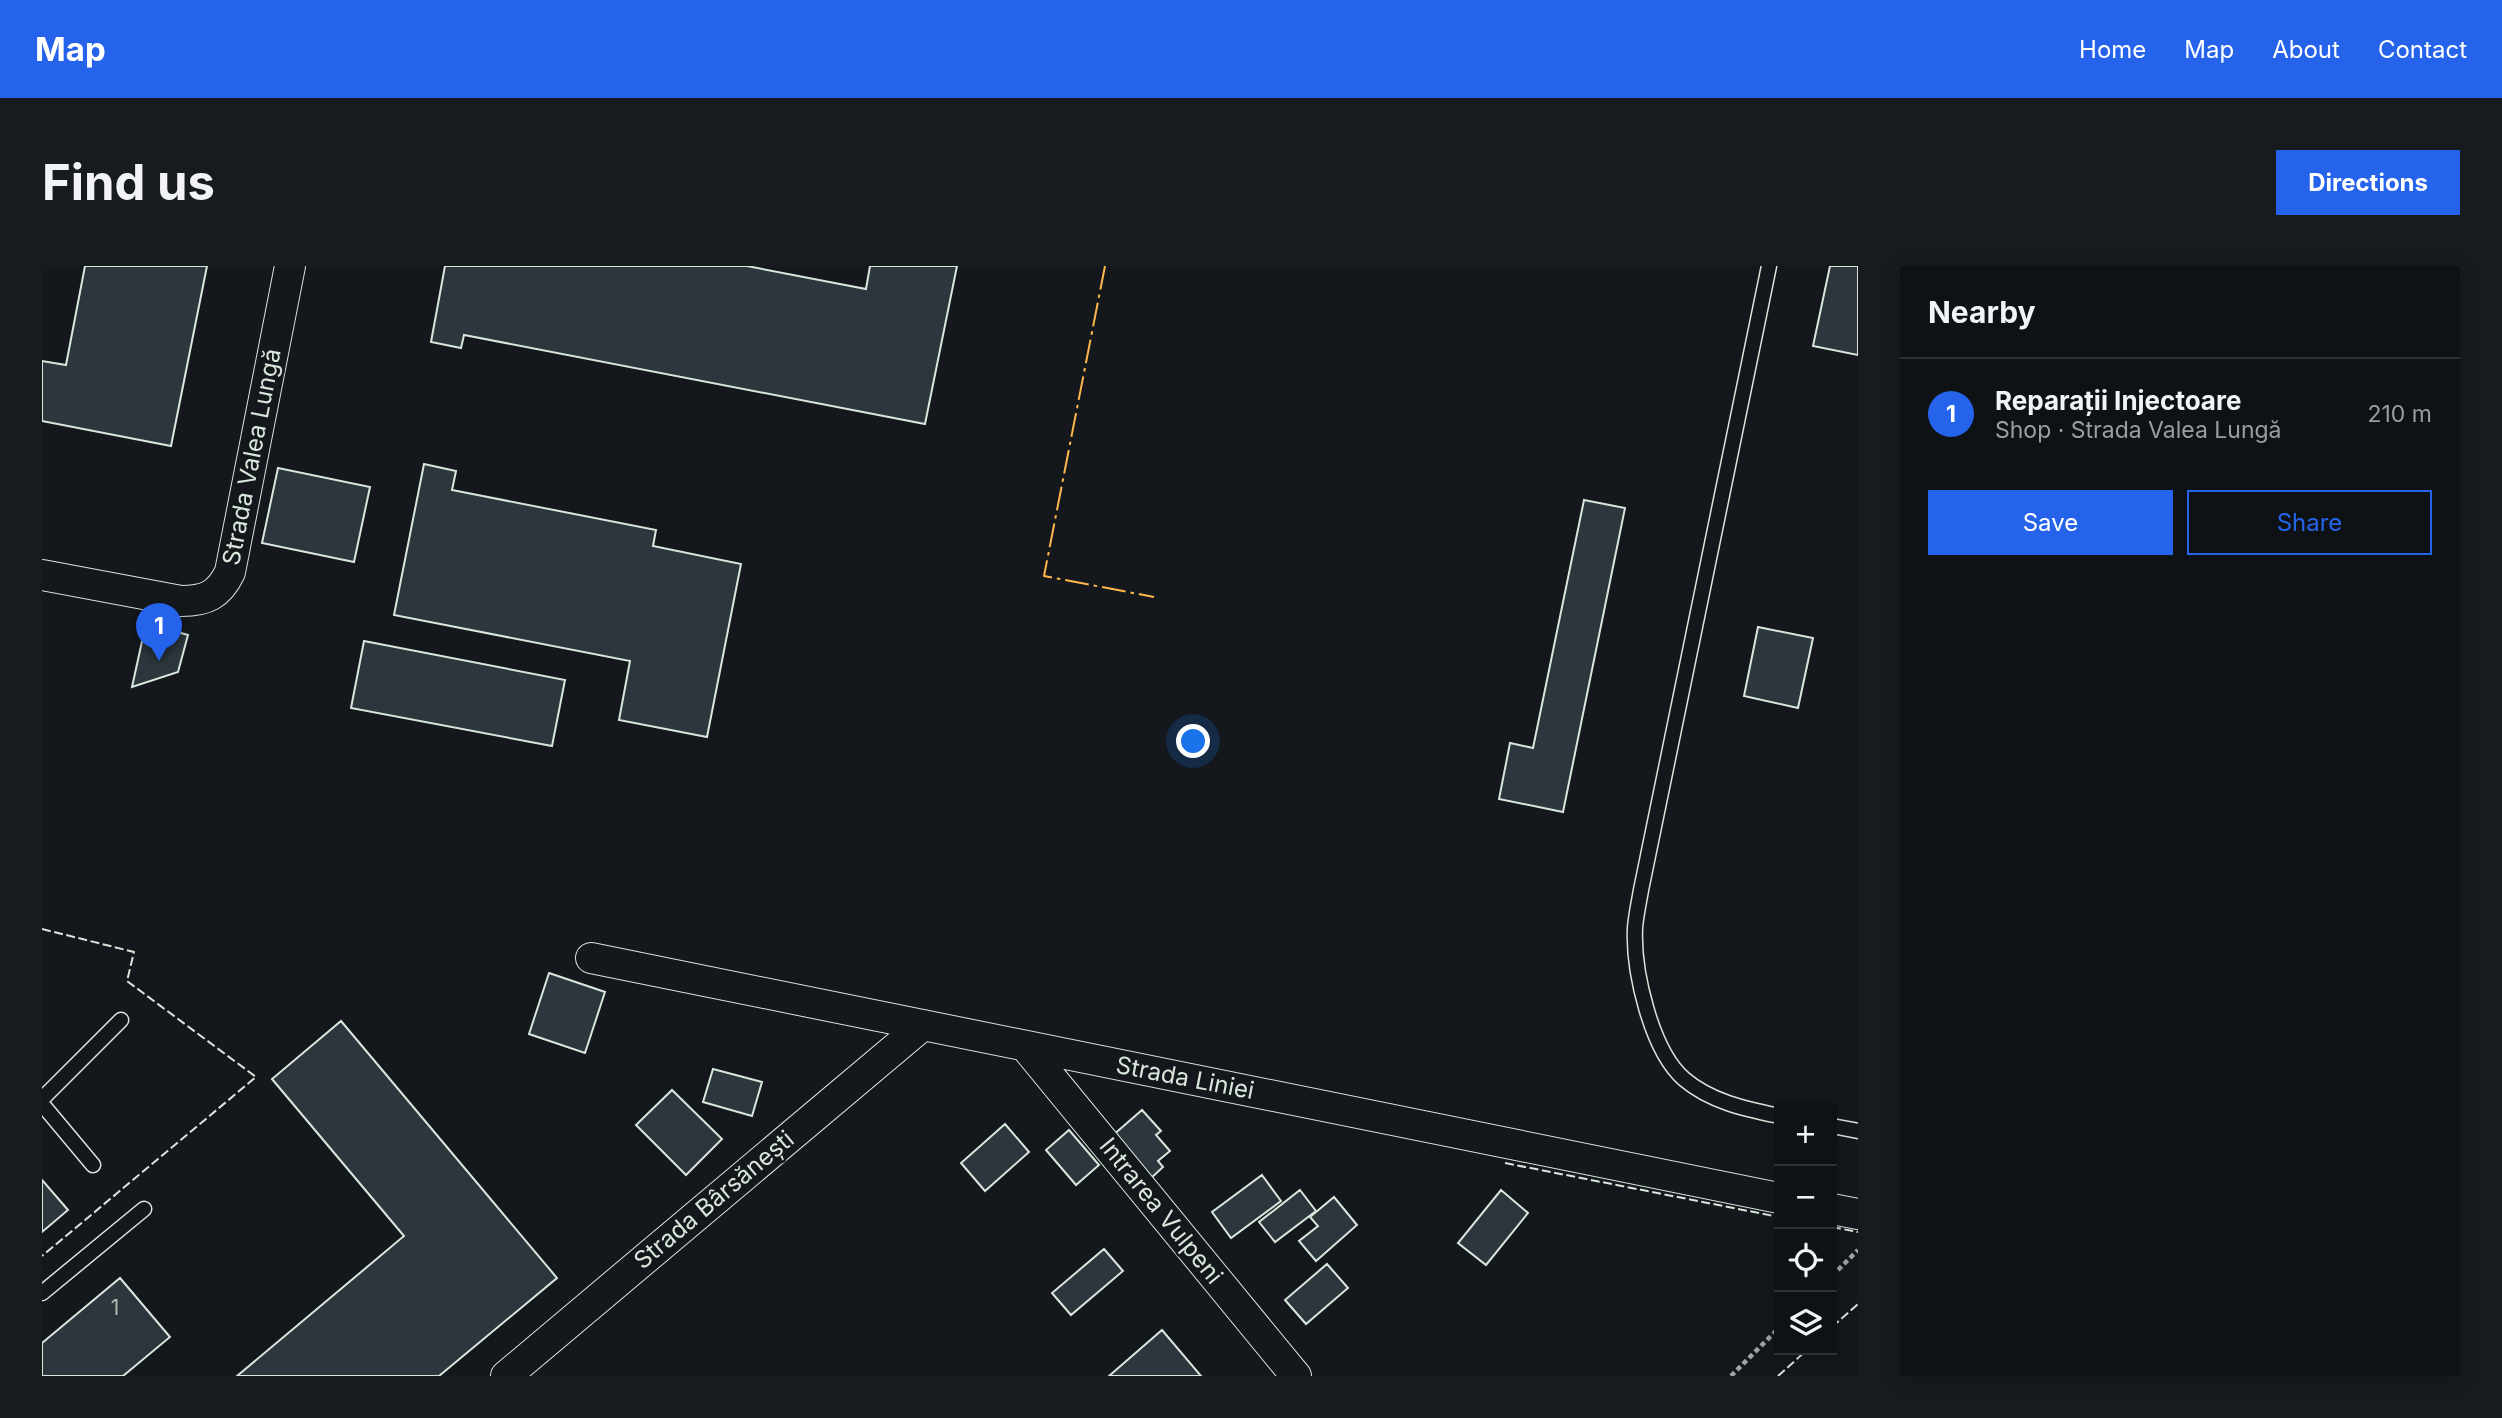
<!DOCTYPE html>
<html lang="en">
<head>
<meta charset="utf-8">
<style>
	:root { --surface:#0f1215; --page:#181b1e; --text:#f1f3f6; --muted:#9b9ea0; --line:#2f3234; --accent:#2563eb }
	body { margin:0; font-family:Inter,sans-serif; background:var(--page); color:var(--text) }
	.controls { position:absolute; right:21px; bottom:21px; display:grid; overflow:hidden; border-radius:0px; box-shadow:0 4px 18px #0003 }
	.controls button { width:63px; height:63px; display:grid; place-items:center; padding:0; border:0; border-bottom:2px solid var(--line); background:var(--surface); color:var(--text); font:35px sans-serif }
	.you { position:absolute; left:1152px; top:476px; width:24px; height:24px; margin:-18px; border:5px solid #fff; border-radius:50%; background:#1a73e8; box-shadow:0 0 0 10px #1a73e833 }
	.badge { display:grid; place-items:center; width:46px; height:46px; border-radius:50%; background:var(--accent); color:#fff; font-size:23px; font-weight:700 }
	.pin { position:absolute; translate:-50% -58px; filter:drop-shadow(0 2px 4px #0008) }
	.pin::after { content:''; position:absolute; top:37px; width:24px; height:21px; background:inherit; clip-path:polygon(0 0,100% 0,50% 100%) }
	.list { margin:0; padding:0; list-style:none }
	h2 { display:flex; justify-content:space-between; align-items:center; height:91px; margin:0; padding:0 28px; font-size:30px }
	h2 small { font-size:23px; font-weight:400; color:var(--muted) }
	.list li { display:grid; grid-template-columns:46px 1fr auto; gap:21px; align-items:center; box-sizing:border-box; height:112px; padding:0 28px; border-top:2px solid var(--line) }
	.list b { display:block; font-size:26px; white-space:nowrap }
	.list p { margin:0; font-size:23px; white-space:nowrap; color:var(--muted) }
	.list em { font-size:23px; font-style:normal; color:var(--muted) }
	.actions { display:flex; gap:14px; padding:21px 28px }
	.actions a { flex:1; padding:16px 0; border:2px solid var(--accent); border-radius:0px; text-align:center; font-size:24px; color:var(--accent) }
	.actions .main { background:var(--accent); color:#fff }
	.icon { flex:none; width:38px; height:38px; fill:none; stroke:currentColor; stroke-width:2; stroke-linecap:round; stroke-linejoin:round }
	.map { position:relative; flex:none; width:1816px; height:1110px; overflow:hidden; border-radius:0px }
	header { display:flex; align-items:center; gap:42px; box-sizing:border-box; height:98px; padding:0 35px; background:var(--accent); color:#fff }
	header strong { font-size:33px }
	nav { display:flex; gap:38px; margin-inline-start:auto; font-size:24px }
	.intro { display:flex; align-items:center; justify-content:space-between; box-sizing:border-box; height:168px; padding:0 42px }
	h1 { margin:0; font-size:49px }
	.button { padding:18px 32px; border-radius:0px; background:var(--accent); color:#fff; font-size:24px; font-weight:700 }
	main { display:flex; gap:42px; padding:0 42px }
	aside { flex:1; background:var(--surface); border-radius:0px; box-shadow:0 4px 18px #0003 }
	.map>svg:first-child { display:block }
	.building { fill:#2c363c; stroke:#d8e6dc; stroke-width:2 }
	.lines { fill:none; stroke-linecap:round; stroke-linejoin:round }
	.lane-casing { stroke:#d8e6dc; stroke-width:17 }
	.street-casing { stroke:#d8e6dc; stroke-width:32 }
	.path { stroke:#9da8a2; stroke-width:4.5; stroke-dasharray:5 3.5; stroke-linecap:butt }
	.lane { stroke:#14181c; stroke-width:14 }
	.street { stroke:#14181c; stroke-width:30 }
	.fence { stroke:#d8e6dc; stroke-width:2; stroke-dasharray:9 3.5; stroke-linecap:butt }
	.power { stroke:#ffb74d; stroke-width:2; stroke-dasharray:24 5 3.5 5; stroke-linecap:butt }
	.labels { text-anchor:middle; stroke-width:5; stroke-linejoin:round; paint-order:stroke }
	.number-label { font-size:21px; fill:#adbab4 }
	.street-label { font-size:24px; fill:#d8e6dc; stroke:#14181c }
</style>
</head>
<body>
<header>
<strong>Map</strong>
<nav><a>Home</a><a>Map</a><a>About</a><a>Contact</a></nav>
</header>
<div class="intro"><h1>Find us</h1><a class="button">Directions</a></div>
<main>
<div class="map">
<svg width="1816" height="1110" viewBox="0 0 1816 1110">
	<rect width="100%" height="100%" fill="#14181c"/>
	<!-- building -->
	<path class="building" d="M43,0h122l-36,180 -129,-25v-60l24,4z
		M403,0h302l119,23 4,-23h87l-32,158 -461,-89 -3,13 -30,-6z
		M1788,0h28v89l-45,-9z
		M382,198l32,7 -4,19 204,40 -3,16 88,18 -34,173 -88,-17 11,-59 -236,-46z
		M236,202l92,19 -16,75 -92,-19z
		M1542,234l41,8 -62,304 -64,-13 11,-56 23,5z
		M104,357l42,12 -10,37 -46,15z
		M1716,361l55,11 -15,70 -54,-12z
		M322,375l201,39 -13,66 -201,-38z
		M507,707l56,19 -20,61 -56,-19z
		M299,755l216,257 -118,98h-202l167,-140 -132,-157z
		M671,803l49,13 -10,34 -49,-14z
		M630,824l50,49 -36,36 -50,-50z
		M1100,844l19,21 -5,4 14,16 -12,10 5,6 -14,13 -37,-44z
		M963,858l24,28 -44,39 -24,-28z
		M1027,864l30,35 -23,20 -30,-35z
		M1220,909l19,26 -50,37 -19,-26z
		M0,914l26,30 -26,22z
		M1258,924l16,21 -41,31 -16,-20z
		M1459,924l27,23 -42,52 -28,-22z
		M1292,931l23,28 -41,36 -17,-20 19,-15 -8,-9z
		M1062,983l19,22 -52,44 -19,-22z
		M1285,998l21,24 -42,36 -21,-24z
		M78,1012l50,59 -47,39h-81v-33z
		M1120,1064l39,46h-92z"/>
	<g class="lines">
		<!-- lane casing -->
		<g class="lane-casing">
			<path id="lane" d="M1727,0l-128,624c-2,12 -5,25 -6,38 -2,43 16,122 49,151 27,23 62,30 95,37
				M0,833l79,-79
				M0,838l51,61
				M1790,860l26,5
				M0,1027l102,-84"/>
		</g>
		<!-- street casing -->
		<g class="street-casing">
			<path id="street" d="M0,309l139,26c25,0 38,-6 49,-29l60,-306
				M549,692l1188,240
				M983,780l271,330
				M1790,943l26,5
				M464,1110l417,-351"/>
		</g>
		<!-- path -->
		<path class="path" d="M1790,1010l26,-26
			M1689,1110l48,-48"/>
		<!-- lane -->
		<use href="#lane" class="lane"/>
		<!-- street -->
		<use href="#street" class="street"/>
		<!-- fence -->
		<path class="fence" d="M0,663l92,23 -7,29 129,96 -214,179
			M1463,897l274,54
			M1790,961l26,5
			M1790,1061l26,-23
			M1736,1110l29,-26"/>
		<!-- power -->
		<path class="power" d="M1063,0l-61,310 110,21"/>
	</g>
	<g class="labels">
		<!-- number labels -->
		<g class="number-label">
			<text x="73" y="1049">1</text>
		</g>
		<!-- street labels -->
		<g class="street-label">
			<text transform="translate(210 191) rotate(-79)" y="8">Strada Valea Lungă</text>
			<text transform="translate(1143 812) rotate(11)" y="8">Strada Liniei</text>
			<text transform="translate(672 934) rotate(-40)" y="8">Strada Bârsănești</text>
			<text transform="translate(1119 945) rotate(51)" y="8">Intrarea Vulpeni</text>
		</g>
	</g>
</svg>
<div class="controls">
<button>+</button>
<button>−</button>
<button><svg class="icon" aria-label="locate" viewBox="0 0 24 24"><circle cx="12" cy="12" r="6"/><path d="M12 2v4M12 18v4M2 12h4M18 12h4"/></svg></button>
<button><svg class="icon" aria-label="layers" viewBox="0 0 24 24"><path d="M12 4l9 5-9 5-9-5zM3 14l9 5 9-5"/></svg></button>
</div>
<div class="you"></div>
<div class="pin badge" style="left:117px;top:395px">1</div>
</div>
<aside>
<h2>Nearby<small></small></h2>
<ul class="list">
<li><span class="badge">1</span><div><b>Reparații Injectoare</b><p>Shop · Strada Valea Lungă</p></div><em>210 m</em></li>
</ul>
<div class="actions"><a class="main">Save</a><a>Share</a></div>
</aside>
</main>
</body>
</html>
